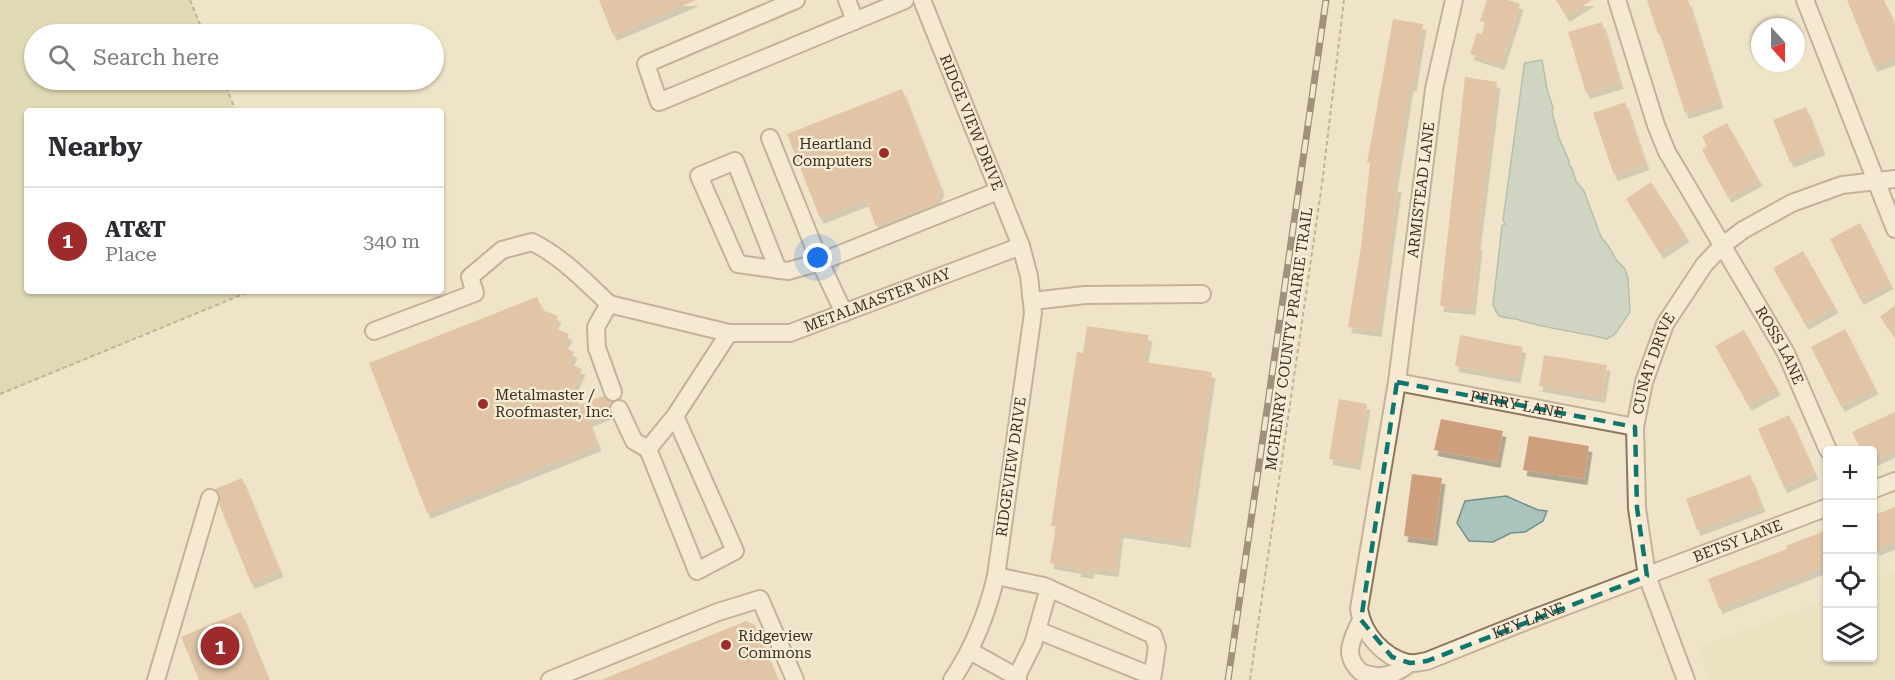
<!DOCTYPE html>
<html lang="en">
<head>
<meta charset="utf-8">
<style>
	:root { --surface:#fff; --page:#f7f7f7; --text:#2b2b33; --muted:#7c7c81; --line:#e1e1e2; --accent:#9e2a2b }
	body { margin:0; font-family:"Roboto Serif",serif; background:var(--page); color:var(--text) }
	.controls { position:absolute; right:18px; bottom:18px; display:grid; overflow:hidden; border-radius:6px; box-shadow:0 2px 4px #0004 }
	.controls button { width:54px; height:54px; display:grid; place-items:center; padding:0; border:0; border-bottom:2px solid var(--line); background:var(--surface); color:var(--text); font:30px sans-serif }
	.compass { position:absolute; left:1751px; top:18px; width:54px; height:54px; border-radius:50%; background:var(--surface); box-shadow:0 2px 4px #0004; rotate:159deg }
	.you { position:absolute; left:818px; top:258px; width:21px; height:21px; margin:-15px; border:4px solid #fff; border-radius:50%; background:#1a73e8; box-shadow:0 0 0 9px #1a73e833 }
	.badge { display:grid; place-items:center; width:39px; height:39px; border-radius:50%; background:var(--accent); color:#fff; font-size:20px; font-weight:700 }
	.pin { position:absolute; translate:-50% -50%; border:3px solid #fff; box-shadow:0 2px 6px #0006 }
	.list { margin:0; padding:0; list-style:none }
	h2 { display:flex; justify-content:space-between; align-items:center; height:78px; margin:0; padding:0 24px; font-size:26px }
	h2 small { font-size:20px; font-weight:400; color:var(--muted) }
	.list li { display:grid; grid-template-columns:39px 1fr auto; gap:18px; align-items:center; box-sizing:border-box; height:108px; padding:0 24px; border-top:2px solid var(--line) }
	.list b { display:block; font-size:22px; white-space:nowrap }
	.list p { margin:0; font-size:20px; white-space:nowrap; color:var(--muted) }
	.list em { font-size:20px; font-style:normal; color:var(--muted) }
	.icon { flex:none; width:33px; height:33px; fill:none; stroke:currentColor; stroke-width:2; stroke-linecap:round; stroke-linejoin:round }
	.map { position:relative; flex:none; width:1895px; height:680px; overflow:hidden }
	.search { position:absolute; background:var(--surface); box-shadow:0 2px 4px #0004; left:24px; top:24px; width:420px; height:66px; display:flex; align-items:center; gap:15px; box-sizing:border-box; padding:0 21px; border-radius:33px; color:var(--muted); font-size:22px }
	.panel { position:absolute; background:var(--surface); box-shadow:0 2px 4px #0004; left:24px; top:108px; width:420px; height:186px; border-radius:6px }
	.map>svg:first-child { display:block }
	.farmland { fill:#e6deb5 }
	.green { fill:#c9cf9b }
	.water { fill:#a9c4bc; stroke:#6f938a; stroke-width:1.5 }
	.building { fill:#cf9f7d; filter:url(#shadow) }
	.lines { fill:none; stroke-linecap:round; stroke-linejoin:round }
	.minor-casing { stroke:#8d765c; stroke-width:20 }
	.path { stroke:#8d765c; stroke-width:2; stroke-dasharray:4.5 3; stroke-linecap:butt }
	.minor { stroke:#faf1dc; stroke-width:16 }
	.rail-casing { stroke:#3d2e20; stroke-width:7 }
	.rail { stroke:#f7eed8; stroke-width:4.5; stroke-dasharray:14; stroke-linecap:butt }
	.marked { fill:none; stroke:#0f766e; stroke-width:4.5; stroke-dasharray:12 8; stroke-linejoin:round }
	.poi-dot { fill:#9e2a2b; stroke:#f7eed8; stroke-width:2 }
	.labels { text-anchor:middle; stroke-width:4.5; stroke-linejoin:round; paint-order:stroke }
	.street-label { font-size:15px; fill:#3d2e20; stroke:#f7eed8 }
	.poi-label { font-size:15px; fill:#3d2e20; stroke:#f7eed8; text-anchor:start }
</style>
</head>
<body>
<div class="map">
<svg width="1895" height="680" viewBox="0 0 1895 680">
	<defs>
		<filter id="shadow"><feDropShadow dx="3.5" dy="6" stdDeviation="0" flood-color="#0004"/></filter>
	</defs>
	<rect width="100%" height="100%" fill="#f0e4c8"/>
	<!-- farmland -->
	<path class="farmland" d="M1895,573v107h-185l-12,-32 129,-49 1,59h44l1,-77z"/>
	<!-- green -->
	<path class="green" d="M0,0h190l14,34h-170v46h189l13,31h-209v180h224l-251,104z"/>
	<!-- water -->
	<path class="water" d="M1542,60l5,29 6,19 -1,4 7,26 10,23v4l3,3 4,13 8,10 17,46 8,10 8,14 8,8 3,9 2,34 -15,22 -8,5c-30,-8 -61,-10 -91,-20 -4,-1 -12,-1 -16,-3 -3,-1 -5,-8 -7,-11l9,-79 3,-2 -2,-4 21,-153 1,-4z
		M1506,496l32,14 9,1 -4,10 -18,11 -14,1 -18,9 -24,-1 -12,-18 8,-22z"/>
	<!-- building -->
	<path class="building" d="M599,0h97l-83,35z
		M1487,0h21l12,4 -19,60 -31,-10 7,-21 5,1 3,-12 -5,-1z
		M1556,0h36l-26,16z
		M1647,0h41l32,102 -35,11 -25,-79h-2z
		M1847,0h37l11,25v33l-21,8z
		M1393,19l30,5 -10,62 -3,-1 -16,101h4l-20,145 -30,-4 13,-80 9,-84h-3z
		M1602,22l18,61 -34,10 -18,-61z
		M1465,77l32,5 -20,163h2l-7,64 -32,-3z
		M902,89l39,100 -6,14 -59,23 -10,-26 -46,18 -33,-84z
		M1625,102l21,62 -32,11 -21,-62z
		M1806,107l16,42 -32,13 -17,-42z
		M1727,123l32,57 -31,17 -26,-47 5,-4 -5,-10z
		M1651,182l35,54 -26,17 -34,-54z
		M1860,223l30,60 -30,16 -30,-60z
		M1803,251l32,56 -30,17 -32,-56z
		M537,297l5,13 16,6 -5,11 16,7 -6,13 11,5 -5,12 13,5 -9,20 6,16 24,-9 8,6 -2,6v5l-20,8 9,24 -171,68 -58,-150z
		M1895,305v32l-15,-20z
		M1087,326l62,9 -5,27 68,10 -25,170 -67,-10 -5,39 -24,-3 -1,5 -13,-2 1,-3 -28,-5 6,-37h-5l26,-174 6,1z
		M1845,329l30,59 -34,18 -30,-59z
		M1744,330l33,59 -29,16 -33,-59z
		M1460,335l63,12 -6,30 -62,-11z
		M1544,355l63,10 -5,32 -63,-11z
		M1339,399l28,5 -10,60 -28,-5z
		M1895,412v38l-23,11v-11h-11l-9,-18z
		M1789,415l26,58 -31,14 -26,-58z
		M1441,419l62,12 -6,31 -63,-12z
		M1529,436l60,10 -5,33 -61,-9z
		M1412,474l30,4 -8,62 -30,-4z
		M1750,475l12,31 -65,24 -11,-31z
		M242,478l38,93 -29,12 -32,-79 1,-9 -5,-6z
		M1895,507v35l-19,8 -4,-9v-25z
		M1827,530v36l-108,42 -11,-29 79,-30 -1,-3z
		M241,612l28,68h-70l-18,-43z
		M746,621l9,4 23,55h-177z"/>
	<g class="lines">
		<!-- minor casing -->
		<g class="minor-casing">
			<g id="minor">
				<path d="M796,0l-150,64 13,38 246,-102"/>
				<path d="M847,0l8,21"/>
				<path id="s1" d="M922,0l99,246 8,30 4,37 -37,263c-9,38 -22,71 -44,104"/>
				<path id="s2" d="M1454,0l-20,89 -37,293 -38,227c4,25 24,48 49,54 6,1 13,-1 19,-2l102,-41 299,-113"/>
				<path id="s3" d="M1617,0l39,125 11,27 119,201 42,97"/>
				<path d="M1805,0l90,229"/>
				<path d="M770,138l50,124 -32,9 -50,-7 -39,-88 36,-15 43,109"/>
				<path d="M1032,301l53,-6 117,-1"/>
				<path d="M844,313l-24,-51 178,-71"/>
				<path d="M374,331l101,-38 -5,-16 32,-27 30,-8c29,14 54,40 77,62"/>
				<path id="s4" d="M1397,382l238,45"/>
				<path id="s5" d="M613,392l-16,-44 -1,-21 13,-23 120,29h61l231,-87"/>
				<path d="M619,409l15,32 14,8"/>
				<path d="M675,416l-27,33 49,122 38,-20 -60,-135 54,-83"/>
				<path d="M1872,490l23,-9"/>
				<path d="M996,576l48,10 109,49 4,12 -5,33"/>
				<path d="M1361,620c-4,9 -11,21 -11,31 0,8 5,16 11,21 16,8 34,4 49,-9"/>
				<path d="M1037,630l115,46"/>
				<path d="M970,651l47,26 1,3"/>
				<path d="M156,680l54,-182"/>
				<path d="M550,680l168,-68 42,-13 35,81"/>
				<path d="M1015,680l18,-36 16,-56"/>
				<path id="s6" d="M1686,680l-39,-104 -10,-68 -2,-81 9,-45 21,-58 39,-59 18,-19 21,-16 49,-27 50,-18 53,-6"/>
			</g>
		</g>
		<!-- path -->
		<path class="path" d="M190,0l14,34
			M223,80l13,31
			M0,394l251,-103
			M1250,680l72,-496 22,-184"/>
		<!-- minor -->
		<use href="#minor" class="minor"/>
		<!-- rail casing -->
		<g class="rail-casing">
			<path id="rail" d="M1228,680l98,-680"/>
		</g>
		<!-- rail -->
		<use href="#rail" class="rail"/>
	</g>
	<!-- marked area -->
	<path d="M0 0H1895V680H0ZM1397,382l238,45 2,81 10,68 -220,85 -17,2 -18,-6 -31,-37z" fill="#f0e4c8" fill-opacity=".55" fill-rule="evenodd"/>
	<path class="marked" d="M1397,382l238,45 2,81 10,68 -220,85 -17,2 -18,-6 -31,-37z"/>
	<!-- markers -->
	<g class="poi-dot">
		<circle cx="884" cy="153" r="6"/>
		<circle cx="483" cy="404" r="6"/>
		<circle cx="726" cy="645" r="6"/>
	</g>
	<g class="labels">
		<!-- street labels -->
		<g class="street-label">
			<text dy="5" stroke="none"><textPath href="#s1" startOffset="132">RIDGE VIEW DRIVE</textPath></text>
			<text transform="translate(1421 190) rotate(-83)" y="5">ARMISTEAD LANE</text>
			<text dy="5" stroke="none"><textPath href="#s5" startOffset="372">METALMASTER WAY</textPath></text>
			<text transform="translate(1289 339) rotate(-82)" y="5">MCHENRY COUNTY PRAIRIE TRAIL</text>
			<text dy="5" stroke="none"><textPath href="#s3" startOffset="384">ROSS LANE</textPath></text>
			<text dy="5" stroke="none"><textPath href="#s6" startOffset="327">CUNAT DRIVE</textPath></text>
			<text dy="5" stroke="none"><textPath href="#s4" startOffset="122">PERRY LANE</textPath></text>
			<text transform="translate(1011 467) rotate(-82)" y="5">RIDGEVIEW DRIVE</text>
			<text dy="5" stroke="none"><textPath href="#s2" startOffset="1046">BETSY LANE</textPath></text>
			<text dy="5" stroke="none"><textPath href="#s2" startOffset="822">KEY LANE</textPath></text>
		</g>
		<!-- poi labels -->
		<g class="poi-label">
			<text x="872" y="149" text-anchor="end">Heartland<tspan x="872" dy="17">Computers</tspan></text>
			<text x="495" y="400">Metalmaster /<tspan x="495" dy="17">Roofmaster, Inc.</tspan></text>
			<text x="738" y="641">Ridgeview<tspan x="738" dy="17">Commons</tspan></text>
		</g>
	</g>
</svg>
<div class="controls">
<button>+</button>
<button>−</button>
<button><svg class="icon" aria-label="locate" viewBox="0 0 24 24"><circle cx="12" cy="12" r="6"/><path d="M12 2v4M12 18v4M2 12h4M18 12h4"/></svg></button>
<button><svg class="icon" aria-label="layers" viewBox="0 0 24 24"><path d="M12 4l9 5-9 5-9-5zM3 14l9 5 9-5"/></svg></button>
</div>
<svg class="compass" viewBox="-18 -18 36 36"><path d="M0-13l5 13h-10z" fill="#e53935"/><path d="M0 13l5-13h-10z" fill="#7c7c81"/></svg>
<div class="you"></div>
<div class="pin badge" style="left:220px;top:646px">1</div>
<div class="search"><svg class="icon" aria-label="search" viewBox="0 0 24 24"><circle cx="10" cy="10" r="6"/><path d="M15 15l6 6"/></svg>Search here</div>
<section class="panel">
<h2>Nearby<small></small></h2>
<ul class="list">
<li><span class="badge">1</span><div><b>AT&amp;T</b><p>Place</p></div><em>340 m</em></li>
</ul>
</section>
</div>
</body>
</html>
